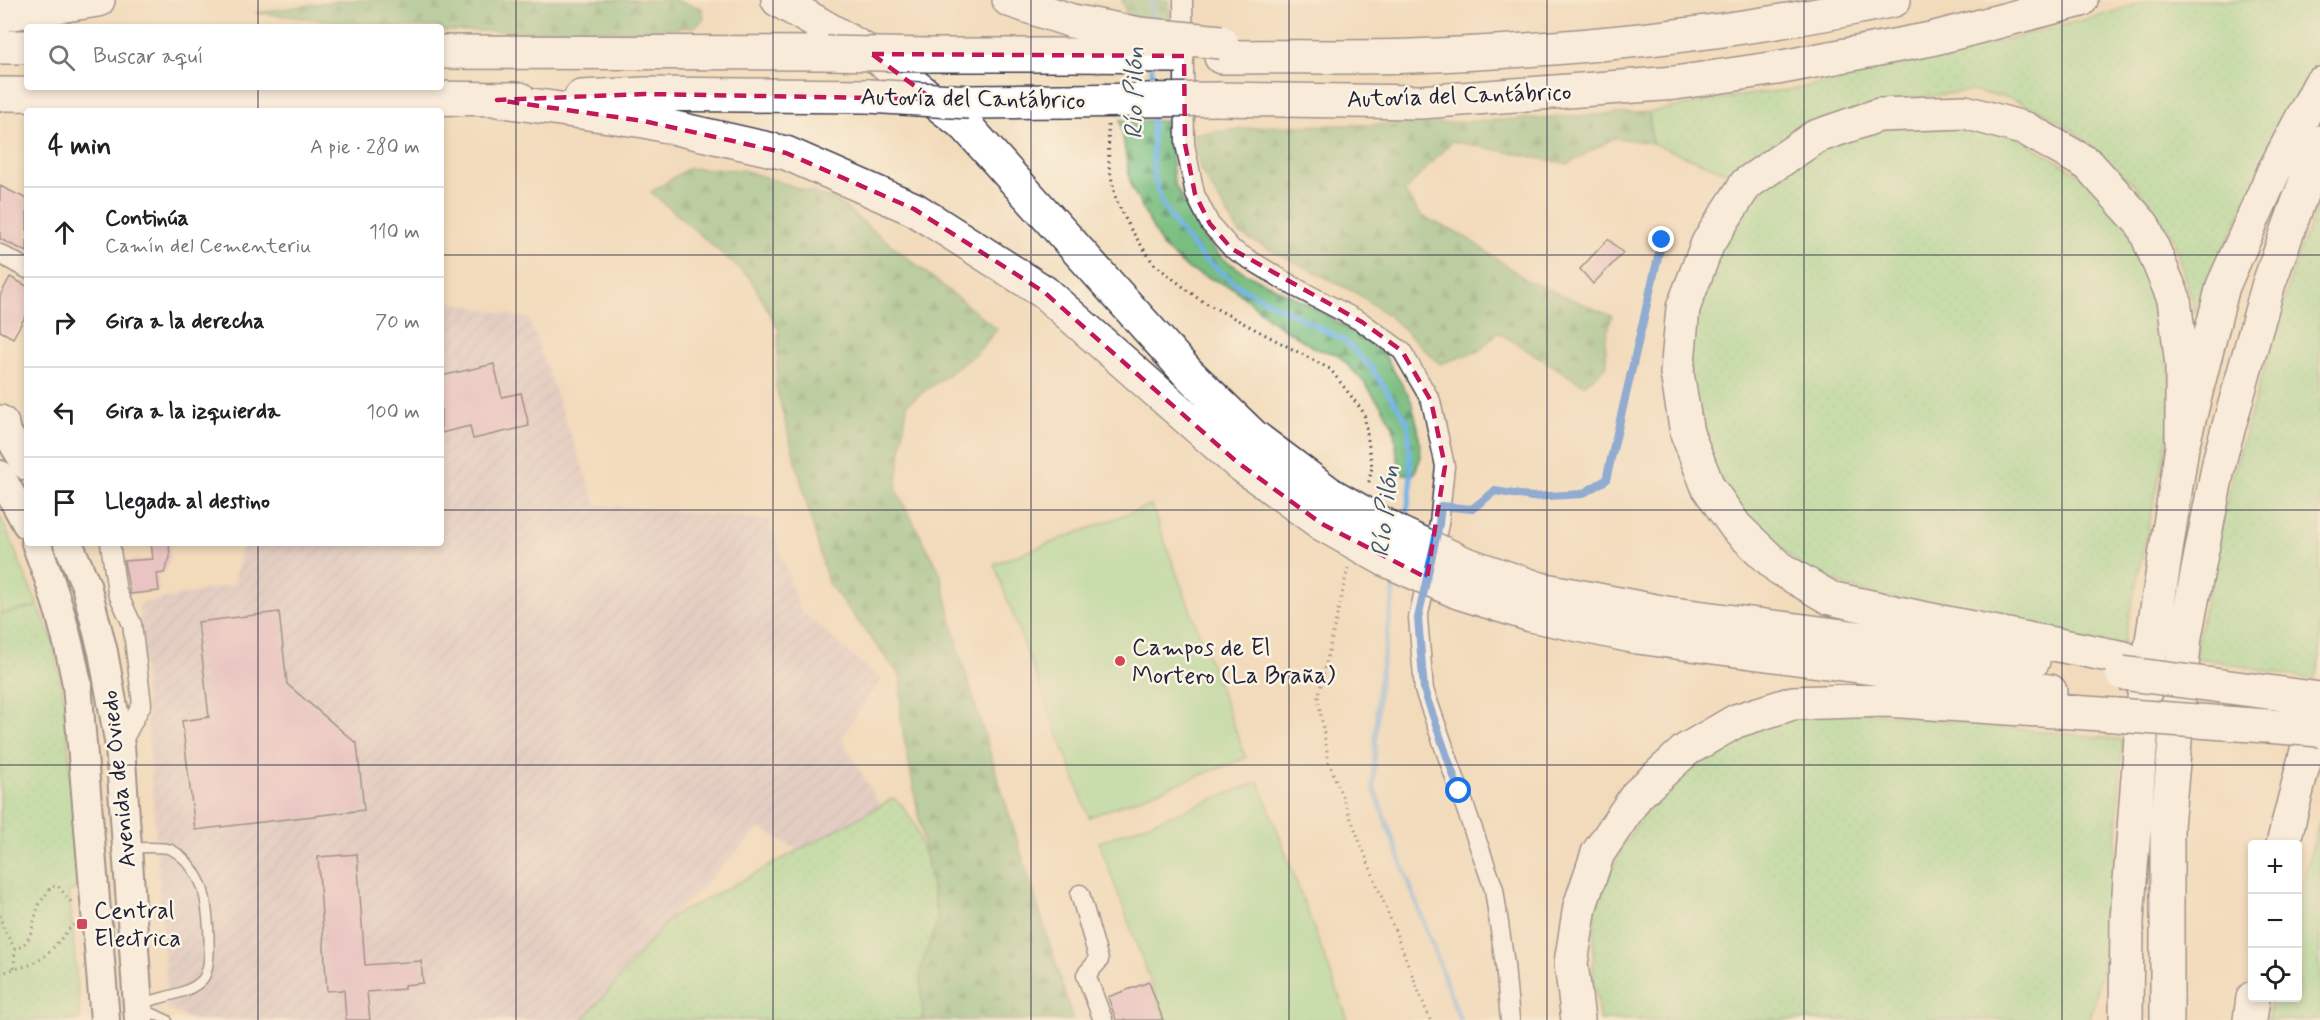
<!DOCTYPE html>
<html lang="es">
<head>
<meta charset="utf-8">
<style>
	:root { --surface:#fff; --page:#f2f2f2; --text:#202124; --muted:#757577; --line:#e0e0e0 }
	body { margin:0; font-family:Mynerve,sans-serif; background:var(--page); color:var(--text) }
	.controls { position:absolute; right:18px; bottom:18px; display:grid; overflow:hidden; border-radius:6px; box-shadow:0 3px 9px #0003 }
	.controls button { width:54px; height:54px; display:grid; place-items:center; padding:0; border:0; border-bottom:2px solid var(--line); background:var(--surface); color:var(--text); font:30px sans-serif }
	.stop { position:absolute; width:18px; height:18px; margin:-14px; border:4px solid #1a73e8; border-radius:50%; background:#fff }
	.stop.end { background:#1a73e8; border-color:#fff; box-shadow:0 2px 6px #0008 }
	.list { margin:0; padding:0; list-style:none }
	h2 { display:flex; justify-content:space-between; align-items:center; height:78px; margin:0; padding:0 24px; font-size:26px }
	h2 small { font-size:20px; font-weight:400; color:var(--muted) }
	.list li { display:grid; grid-template-columns:39px 1fr auto; gap:18px; align-items:center; box-sizing:border-box; height:90px; padding:0 24px; border-top:2px solid var(--line) }
	.list b { display:block; font-size:22px; white-space:nowrap }
	.list p { margin:0; font-size:20px; white-space:nowrap; color:var(--muted) }
	.list em { font-size:20px; font-style:normal; color:var(--muted) }
	.icon { flex:none; width:33px; height:33px; fill:none; stroke:currentColor; stroke-width:2; stroke-linecap:round; stroke-linejoin:round }
	.map { position:relative; flex:none; width:2320px; height:1020px; overflow:hidden }
	.search { position:absolute; background:var(--surface); box-shadow:0 3px 9px #0003; left:24px; top:24px; width:420px; height:66px; display:flex; align-items:center; gap:15px; box-sizing:border-box; padding:0 21px; border-radius:6px; color:var(--muted); font-size:22px }
	.panel { position:absolute; background:var(--surface); box-shadow:0 3px 9px #0003; left:24px; top:108px; width:420px; height:438px; border-radius:6px }
	.map>svg:first-child { display:block }
	.industrial { fill:url(#industrial-furrows) }
	.grass { fill:url(#grass-dots); stroke:#5c8069; stroke-width:1.5 }
	.forest { fill:url(#forest-firs); stroke:#4e705e; stroke-width:1.5 }
	.park { fill:#97de97; stroke:#5c8069; stroke-width:1.5 }
	.lines { fill:none; stroke-linecap:round; stroke-linejoin:round }
	.stream { stroke:#73b3e7; stroke-width:5 }
	.building { fill:#dfa9ca }
	.lane-casing { stroke:#413e4e; stroke-width:12 }
	.street-casing { stroke:#413e4e; stroke-width:21 }
	.primary-casing { stroke:#413e4e; stroke-width:32 }
	.highway-casing { stroke:#413e4e; stroke-width:36 }
	.path { stroke:#413e4e; stroke-width:3; stroke-dasharray:1.5 4.5; stroke-linecap:butt }
	.lane { stroke:#fff; stroke-width:9 }
	.street { stroke:#fff; stroke-width:18 }
	.primary { stroke:#fff; stroke-width:28 }
	.highway { stroke:#fff; stroke-width:33 }
	.highway-bridge-casing { stroke:#413e4e; stroke-width:36; stroke-linecap:butt }
	.highway-bridge { stroke:#fff; stroke-width:33 }
	.route { stroke:#1a73e8; stroke-width:8 }
	.marked { fill:none; stroke:#c2185b; stroke-width:4.5; stroke-dasharray:12 8; stroke-linejoin:round }
	.grid { fill:none; stroke:#22223b; stroke-width:1.5; stroke-opacity:0.55 }
	.poi-dot { fill:#d1495b; stroke:#fcf5e5; stroke-width:2 }
	.labels { text-anchor:middle; stroke-width:5; stroke-linejoin:round; paint-order:stroke }
	.street-label { font-size:24px; fill:#22223b; stroke:#fcf5e5 }
	.poi-label { font-size:24px; fill:#22223b; stroke:#fcf5e5; text-anchor:start }
	.water-label { font-size:26px; font-style:italic; fill:#3e5577; stroke:#fcf5e5 }
</style>
</head>
<body>
<div class="map">
<svg width="2320" height="1020" viewBox="0 0 2320 1020">
	<defs>
		<pattern id="industrial-furrows" width="10" height="10" patternUnits="userSpaceOnUse" patternTransform="scale(1.5)"><rect width="10" height="10" fill="#d1bdca"/><path d="M-1 1l2-2M0 10L10 0M9 11l2-2" fill="none" stroke="#b3a2ae"/></pattern>
		<pattern id="grass-dots" width="8" height="8" patternUnits="userSpaceOnUse" patternTransform="scale(1.5)"><rect width="8" height="8" fill="#97de97"/><path d="M2 2h.1M6 6h.1" fill="none" stroke="#82be83" stroke-width="1.8" stroke-linecap="round"/></pattern>
		<pattern id="forest-firs" width="22" height="20" patternUnits="userSpaceOnUse" patternTransform="scale(1.5)"><rect width="22" height="20" fill="#79bd80"/><path d="M5 1l3.5 6h-7zM16 11l3.5 6h-7z" fill="#63996a"/></pattern>
	</defs>
	<rect width="100%" height="100%" fill="#fcf5e5"/>
	<filter id="ink" filterUnits="userSpaceOnUse"><feTurbulence type="fractalNoise" baseFrequency=".0167" numOctaves="2"/><feDisplacementMap in="SourceGraphic" scale="12" xChannelSelector="R" yChannelSelector="G"/><feConvolveMatrix kernelMatrix="1 2 1 2 8 2 1 2 1" color-interpolation-filters="sRGB"/></filter>
	<filter id="wash" filterUnits="userSpaceOnUse"><feTurbulence type="fractalNoise" baseFrequency=".008" numOctaves="4" result="noise"/><feDisplacementMap in="SourceGraphic" scale="24" xChannelSelector="R" yChannelSelector="G"/><feGaussianBlur stdDeviation="1.35" result="paint"/><feColorMatrix in="noise" values="0 0 0 0 0 0 0 0 0 0 0 0 0 0 0 0 0 1.4 0 .05"/><feComposite in="paint" operator="in"/></filter>
	<g filter="url(#wash)">
		<rect width="100%" height="100%" fill="#f2dbbb"/>
		<!-- industrial -->
		<path class="industrial" d="M441,300l88,19 67,185 173,16 31,90 81,70 -40,57 39,69 -81,45 -39,-23 -89,89 -88,103h-391l-24,-11 -29,-405 95,-20 9,-41h198z"/>
		<!-- grass -->
		<path class="grass" d="M2150,0h170v55l-31,53 -94,204 -22,-75 -37,-51 -57,-51 -33,-22 -36,-15 -40,-7 -74,9 -161,76 -83,-33 -3,-31 83,-15 70,-9 207,-49 90,-23z
			M1958,123l61,15 60,36 50,51 34,78 9,98 -6,46 -44,201 -257,-55 -60,-23 -60,-54 -35,-55 -21,-69v-65l21,-64 37,-58 40,-36 52,-29 55,-15z
			M2320,201v457l-6,22 -120,-23 37,-176 67,-227z
			M38,606l14,31 11,54 19,197 -13,3 11,129h-80v-406z
			M1842,709l280,31 -11,194 -21,86h-490l-7,-46 2,-64 27,-63 32,-49 59,-50 59,-26z
			M893,798l8,6 14,21 14,43 24,152h-370l88,-103 78,-40 131,-71z
			M2320,819v201h-52l3,-22h27v-98z"/>
		<!-- forest -->
		<path class="forest" d="M344,0h330l28,8 2,11 -10,8 -75,4h-178v-4h-47l-139,-14z
			M1122,0h46l3,22 -44,-6z
			M1649,112l3,31 -38,-5 -46,26 -116,-23 -48,51 18,24 45,22 61,43 84,35 -7,25 2,25 -23,19 -86,-53 -19,19 -39,13 -51,-48 -31,-22 -118,-60 -40,-65 -7,-35 79,-8 151,-2z
			M1120,120l48,1 6,62 31,57 17,18 23,15 71,35 66,43 29,49 7,28 3,29 -7,17h-14l-7,-48 -11,-19 -19,-26 -26,-27 -21,-5 -44,-28 -39,-33 -45,-19 -26,-23 -31,-60z
			M688,168l55,2 92,30 162,129 -20,24 -70,51 -11,86 44,82 21,87 112,361h-150l-3,-50 18,-50 -37,-199v-44l-73,-94 -52,-196 3,-57 -29,-52 -99,-86z"/>
		<!-- park -->
		<path class="park" d="M1151,505l95,253 -157,59 -95,-253z
			M0,515l38,91 -38,8z
			M1259,782l89,238h-183l-66,-178z"/>
		<g class="lines">
			<!-- stream -->
			<path class="stream" d="M1152,0v25
				M1152,68v20
				M1152,110l1,65 10,30 13,21 26,31 38,30 105,54 25,25 38,56 3,64 -6,37
				M1396,577l-18,115 -5,94 87,234"/>
		</g>
		<g id="blocks">
			<!-- building -->
			<path class="building" d="M0,186l27,13v53l-27,-13z
				M1608,239l15,14 -30,31 -13,-15z
				M10,277l17,9v27l-14,25 -13,-7v-35z
				M494,364l8,33 19,-4 8,33 -56,13 -3,-13 -29,7v-57z
				M151,543h18l1,15 -6,15 -7,1 2,17 -29,3 -6,-33 29,-2z
				M279,612l8,72 70,60 7,66 -169,20 -13,-109 27,-4 -11,-95z
				M357,854l8,111 56,-4 2,22 -19,2v4l-37,3 3,28h-24l-2,-30 -17,1 -9,-134z
				M1149,982l14,38h-47l-8,-23z"/>
		</g>
	</g>
	<g filter="url(#ink)">
		<use href="#blocks" fill-opacity="0" stroke="#413e4e" stroke-width="1.5"/>
		<g class="lines">
			<!-- lane casing -->
			<g class="lane-casing">
				<path id="lane" d="M131,848c9,0 34,-2 41,2 13,7 23,21 29,34 7,16 13,81 2,95 -12,15 -44,18 -63,25
					M141,1012l11,1 15,7"/>
			</g>
			<!-- street casing -->
			<g class="street-casing">
				<path id="street" d="M1183,0l2,144 10,50 15,30 22,25 63,38 67,35 40,29 29,50 14,65 -6,58 -21,94 6,72 70,199 11,76 5,55
					M0,254l27,15
					M110,543l7,49 15,32 10,80 -22,42
					M1080,894l19,66 -13,15 17,45"/>
			</g>
			<!-- primary casing -->
			<g class="primary-casing">
				<path id="primary" d="M0,421l27,45
					M0,475l27,49
					M36,543c18,46 32,93 41,141l28,336
					M68,543l18,42 17,67 17,94 19,274"/>
			</g>
			<!-- highway casing -->
			<g class="highway-casing">
				<path id="highway" d="M778,0l102,59 86,67 222,247 65,63 77,58
					M1009,0l63,21
					M0,15l98,-15
					M0,47h27
					M441,52l386,1
					M928,55h142
					M1221,57c63,-1 127,1 191,-1 161,-6 324,-22 482,-56
					M0,94l520,5
					M581,97l64,-3 223,2
					M1219,99l202,3 254,-19 102,-15 154,-29 150,-39
					M497,100l147,21 142,32 128,56 130,83 193,170 85,62
					M969,102l98,-1
					M0,422l2,2
					M1466,564l74,25 126,24 367,48
					M1458,592l73,23 106,22 413,54
					M2124,658l-203,-40 -91,-20 -51,-30 -43,-41 -28,-40 -21,-54 -10,-60 6,-65 25,-65 38,-59 69,-47 64,-22 86,-3 61,17 62,35 55,61 31,74 8,66v82
					M2283,844l36,-140
					M1578,1020l-7,-57 9,-57 18,-53 39,-58 49,-45 50,-29 57,-18 93,-3 230,15
					M2126,1020l1,-100 18,-234 37,-239 41,-161 51,-115 46,-87
					M2167,1020v-194l18,-190 35,-178 49,-175 51,-141
					M2250,1020l3,-22"/>
			</g>
			<!-- path -->
			<path class="path" d="M1108,125l1,41 7,34 14,28 23,35 47,37 130,69 34,44 8,54 -4,19
				M1456,507l16,2 23,-18 37,6 50,-3 24,-14 56,-240
				M1348,568l-30,130 11,65 101,257
				M0,915l3,12 12,22c18,-5 17,-26 23,-41 2,-7 9,-13 12,-21l8,-1 14,17
				M14,968l1,-19
				M0,974c11,-5 22,-6 32,-10 16,-7 28,-25 39,-37l5,-3"/>
			<!-- lane -->
			<use href="#lane" class="lane"/>
			<!-- street -->
			<use href="#street" class="street"/>
			<!-- primary -->
			<use href="#primary" class="primary"/>
			<!-- highway -->
			<use href="#highway" class="highway"/>
			<!-- highway-bridge casing -->
			<g class="highway-bridge-casing">
				<path id="highway-bridge" d="M1072,21l67,13 82,8
					M827,53l101,2
					M1070,55l107,1
					M868,96l101,6
					M1067,101l152,-2
					M1330,494l69,39 67,31
					M1322,524l64,36 72,32
					M2122,673l198,26
					M2116,715l204,15"/>
			</g>
			<!-- highway-bridge -->
			<use href="#highway-bridge" class="highway-bridge"/>
		</g>
	</g>
	<g class="lines" filter="url(#ink)">
		<!-- route -->
		<path class="route" d="M1459,791l-35,-101 -6,-72 21,-94 2,-18 31,3 23,-18 37,6 50,-3 24,-14 56,-240"/>
	</g>
	<!-- marked area -->
	<path d="M0 0H2320V1020H0ZM872,54l312,2 1,88 10,50 15,30 22,25 130,73 40,29 29,50 14,65 -18,112 -105,-54 -85,-62 -193,-170 -130,-83 -128,-56 -142,-32 -147,-21 148,-6 287,5z" fill="#f2dbbb" fill-opacity=".55" fill-rule="evenodd"/>
	<path class="marked" d="M872,54l312,2 1,88 10,50 15,30 22,25 130,73 40,29 29,50 14,65 -18,112 -105,-54 -85,-62 -193,-170 -130,-83 -128,-56 -142,-32 -147,-21 148,-6 287,5z"/>
	<!-- grid -->
	<path class="grid" d="M258,0v27M516,0v1020M773,0v1020M1031,0v1020M1289,0v1020M1547,0v1020M1804,0v1020M2062,0v1020M258,87v24M0,255h27M441,255h1879M0,510h27M441,510h1879M258,543v477M0,765h2320"/>
	<!-- markers -->
	<g class="poi-dot">
		<circle cx="1120" cy="661" r="6"/>
		<rect x="76" y="918" width="12" height="12" rx="3"/>
	</g>
	<g class="labels">
		<!-- street labels -->
		<g class="street-label">
			<text transform="translate(1459 95) rotate(-2)" y="8">Autovía del Cantábrico</text>
			<text transform="translate(973 98) rotate(1)" y="8">Autovía del Cantábrico</text>
			<text transform="translate(118 779) rotate(-96)" y="8">Avenida de Oviedo</text>
		</g>
		<!-- poi labels -->
		<g class="poi-label">
			<text x="1132" y="655">Campos de El<tspan x="1132" dy="28">Mortero (La Braña)</tspan></text>
			<text x="94" y="918">Central<tspan x="94" dy="28">Electrica</tspan></text>
		</g>
		<!-- water labels -->
		<g class="water-label">
			<text transform="translate(1133 93) rotate(-90)" y="9">Río Pilón</text>
			<text transform="translate(1384 511) rotate(-84)" y="9">Río Pilón</text>
		</g>
	</g>
</svg>
<div class="controls">
<button>+</button>
<button>−</button>
<button><svg class="icon" aria-label="locate" viewBox="0 0 24 24"><circle cx="12" cy="12" r="6"/><path d="M12 2v4M12 18v4M2 12h4M18 12h4"/></svg></button>
</div>
<div class="stop" style="left:1459px;top:791px"></div>
<div class="stop end" style="left:1662px;top:240px"></div>
<div class="search"><svg class="icon" aria-label="search" viewBox="0 0 24 24"><circle cx="10" cy="10" r="6"/><path d="M15 15l6 6"/></svg>Buscar aquí</div>
<section class="panel">
<h2>4 min<small>A pie · 280 m</small></h2>
<ul class="list">
<li><svg class="icon" aria-label="ahead" viewBox="0 0 24 24"><path d="M12 20V5M6 11l6-6 6 6"/></svg><div><b>Continúa</b><p>Camín del Cementeriu</p></div><em>110 m</em></li>
<li><svg class="icon" aria-label="right" viewBox="0 0 24 24"><path d="M7 20v-9h11M14 6l5 5-5 5"/></svg><div><b>Gira a la derecha</b></div><em>70 m</em></li>
<li><svg class="icon" aria-label="left" viewBox="0 0 24 24"><path d="M17 20v-9H6M10 6l-5 5 5 5"/></svg><div><b>Gira a la izquierda</b></div><em>100 m</em></li>
<li><svg class="icon" aria-label="arrive" viewBox="0 0 24 24"><path d="M6 21V4h12l-3 4 3 4H6"/></svg><div><b>Llegada al destino</b></div></li>
</ul>
</section>
</div>
</body>
</html>
